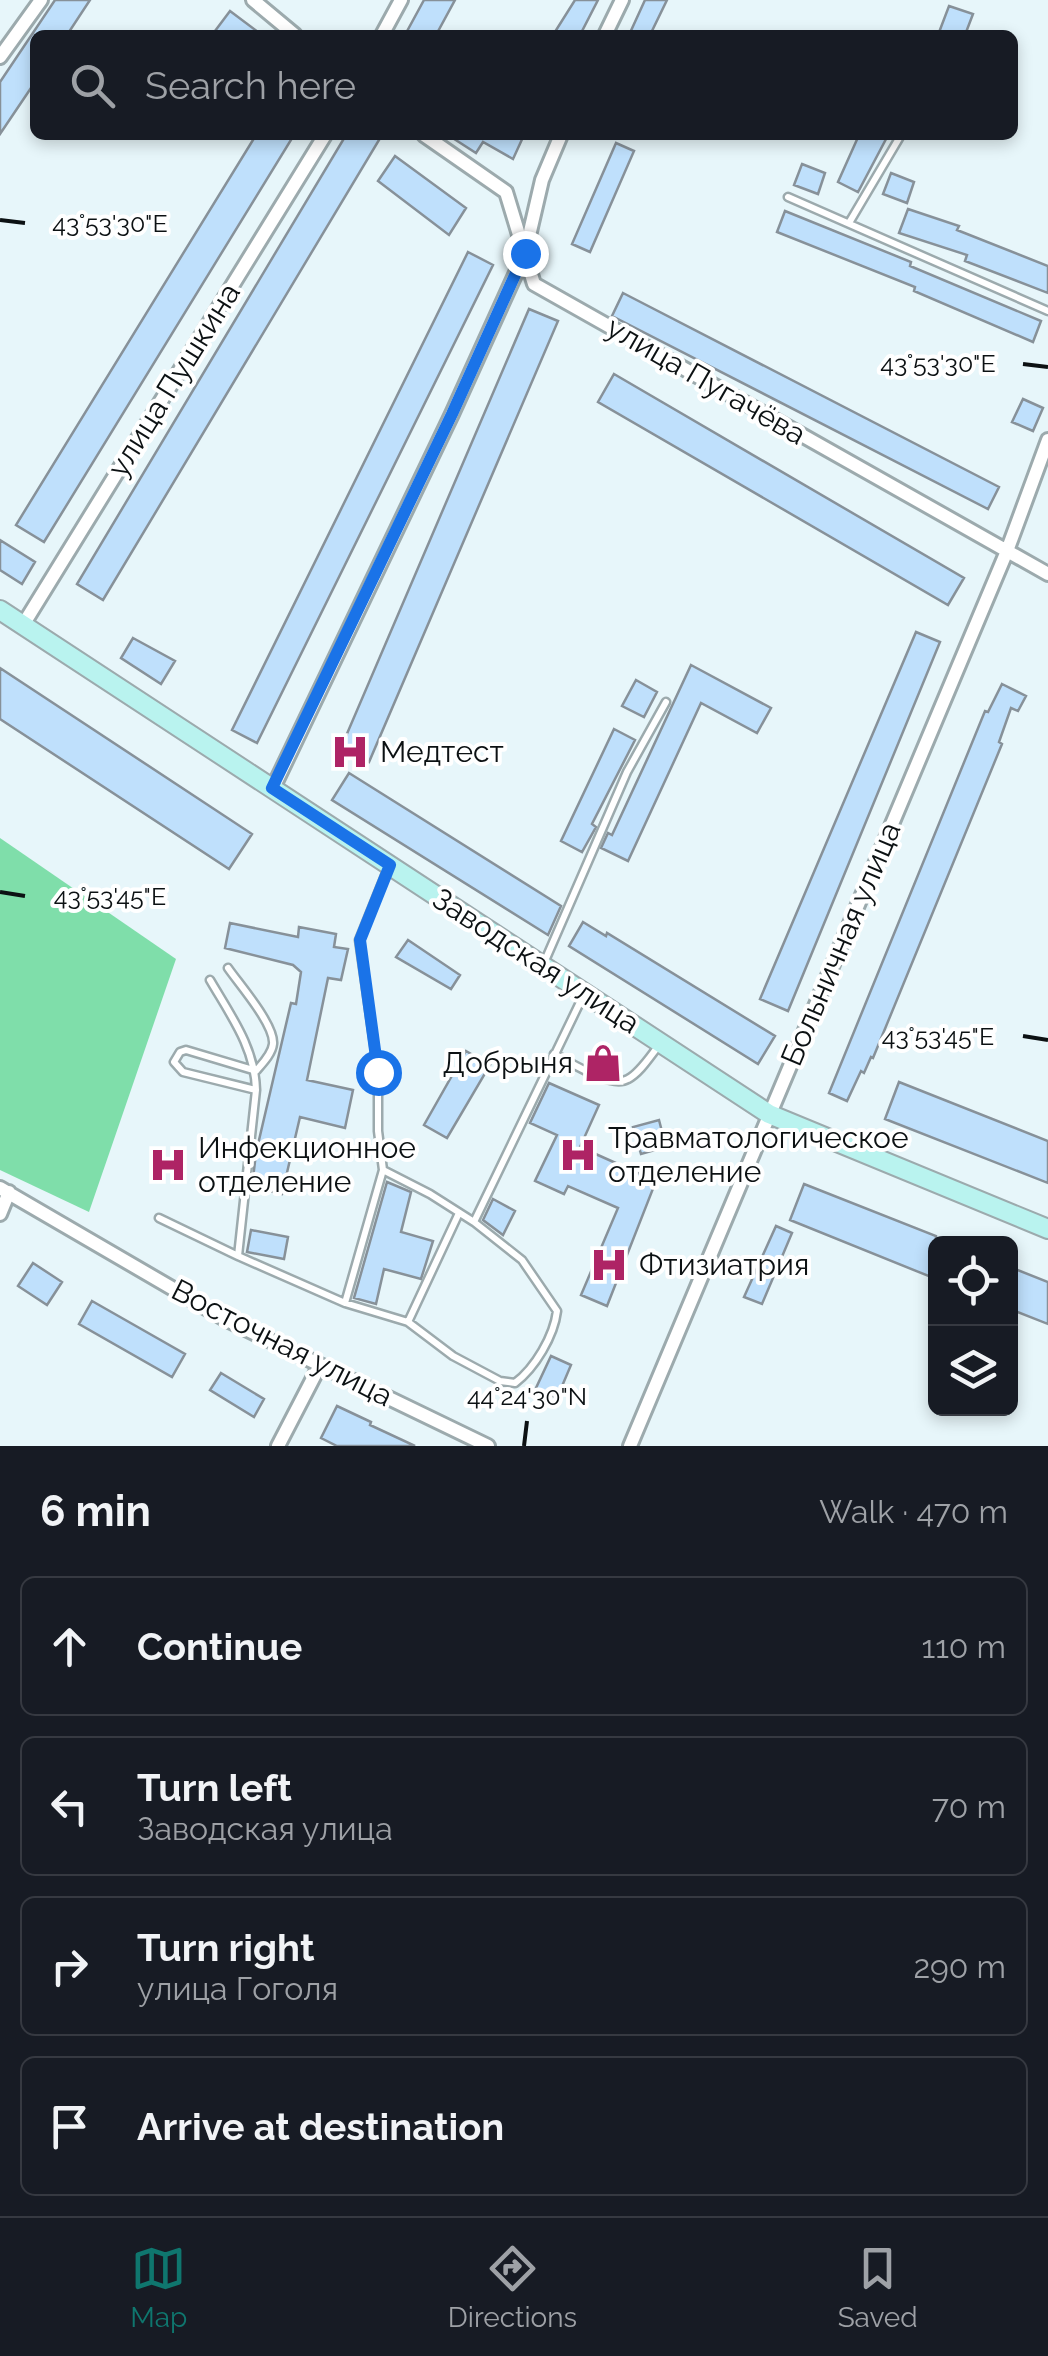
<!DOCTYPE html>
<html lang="en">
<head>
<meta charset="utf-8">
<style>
	:root { --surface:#171b24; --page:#20242c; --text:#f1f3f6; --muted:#9ea1a6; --line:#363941; --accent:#0f766e }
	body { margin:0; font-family:Raleway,sans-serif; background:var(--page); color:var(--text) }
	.controls { position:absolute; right:30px; bottom:30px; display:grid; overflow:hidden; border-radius:15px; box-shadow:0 5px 15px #0003 }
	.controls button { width:90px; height:90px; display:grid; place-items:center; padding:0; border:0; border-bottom:2px solid var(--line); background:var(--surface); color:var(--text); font:50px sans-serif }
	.stop { position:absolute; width:30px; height:30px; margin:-22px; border:8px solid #1a73e8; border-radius:50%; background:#fff }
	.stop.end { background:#1a73e8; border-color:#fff; box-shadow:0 2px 10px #0008 }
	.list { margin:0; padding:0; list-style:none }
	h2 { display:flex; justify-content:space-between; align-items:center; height:130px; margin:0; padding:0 40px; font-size:42px }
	h2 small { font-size:32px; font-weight:400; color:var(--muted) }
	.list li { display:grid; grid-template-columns:65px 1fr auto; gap:30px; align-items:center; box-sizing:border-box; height:140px; margin:0 20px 20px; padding:0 20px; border:2px solid var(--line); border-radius:15px }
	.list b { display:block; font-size:38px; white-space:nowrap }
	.list p { margin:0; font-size:32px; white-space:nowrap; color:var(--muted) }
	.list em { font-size:32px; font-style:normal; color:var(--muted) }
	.icon { flex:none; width:55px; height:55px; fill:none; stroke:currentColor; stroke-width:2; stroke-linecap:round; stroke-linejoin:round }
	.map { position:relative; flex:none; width:1048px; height:1446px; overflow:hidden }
	.search { position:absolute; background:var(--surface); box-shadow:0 5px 15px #0003; left:30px; right:30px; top:30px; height:110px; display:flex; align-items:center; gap:25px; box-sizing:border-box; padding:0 35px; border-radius:15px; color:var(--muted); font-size:38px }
	.sheet { height:770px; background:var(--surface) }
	nav { display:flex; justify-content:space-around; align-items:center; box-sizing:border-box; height:140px; border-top:2px solid var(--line); background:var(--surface); font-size:28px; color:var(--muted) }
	nav a { display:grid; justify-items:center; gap:5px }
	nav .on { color:var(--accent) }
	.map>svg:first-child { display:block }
	.green { fill:#7fdeaa }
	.building { fill:#bfe0fc; stroke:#879199; stroke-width:2.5 }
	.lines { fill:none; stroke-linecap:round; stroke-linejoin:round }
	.lane-casing { stroke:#9caaad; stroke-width:11 }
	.street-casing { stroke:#9caaad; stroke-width:18 }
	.secondary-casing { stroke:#9caaad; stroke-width:22 }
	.lane { stroke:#fff; stroke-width:6 }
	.street { stroke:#fff; stroke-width:12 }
	.secondary { stroke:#b9f3ef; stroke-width:18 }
	.route { stroke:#1a73e8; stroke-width:12 }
	.ticks { fill:none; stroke:#0c1113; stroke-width:4 }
	.labels { text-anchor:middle; stroke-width:8; stroke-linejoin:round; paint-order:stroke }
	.street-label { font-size:30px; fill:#0c1113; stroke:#fff }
	.poi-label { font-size:30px; fill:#0c1113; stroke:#fff; text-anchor:start }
	.ticks-label { font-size:25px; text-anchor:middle; fill:#0c1113; stroke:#fff; stroke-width:8; stroke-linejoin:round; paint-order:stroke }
</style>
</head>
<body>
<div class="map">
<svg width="1048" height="1446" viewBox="0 0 1048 1446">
	<rect width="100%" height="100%" fill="#e7f6fa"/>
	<!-- green -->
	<path class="green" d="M0,838l176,121 -87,253 -89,-42z"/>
	<!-- building -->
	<path class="building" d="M55,0h35l-23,35h-32v47l-35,52v-52z
		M424,0h31l-19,35h-31z
		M575,0h23l-18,35h-27z
		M645,0h22l-17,35h-21z
		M949,6l24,8 -8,21h-27z
		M230,11l32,24h-50z
		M256,135h38l-250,407 -28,-17z
		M346,135h36l-279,465 -26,-16z
		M448,135h76l-11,24 -30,-17 -7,11z
		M859,135h19l8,4 -28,53 -20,-10z
		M616,143l18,8 -44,101 -18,-8z
		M395,156l71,52 -17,27 -71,-54z
		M802,164l23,9 -7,21 -24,-9z
		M891,173l23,9 -7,21 -24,-9z
		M908,209l51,17 -2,4 91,36v27l-83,-32 2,-6 -68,-22z
		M785,211l126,51 -1,4 131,55 -8,21 -119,-51 1,-4 -138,-55z
		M468,252l25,13 -236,478 -25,-13z
		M623,293l376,194 -11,22 -376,-193z
		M529,309l29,12 -189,441 -29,-12z
		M614,374l350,204 -16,27 -350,-203z
		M1023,399l20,9 -10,23 -21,-9z
		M0,540l35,22 -13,22 -22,-14z
		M916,632l24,10 -152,369 -28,-12z
		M133,638l42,23 -14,23 -40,-26z
		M691,665l80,43 -14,25 -56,-30 -73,158 -27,-13 7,-15 4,2z
		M0,668l252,166 -23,35 -229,-150z
		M636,680l21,12 -13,25 -22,-11z
		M1002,684l24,12 -8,15 -7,-3 -12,34 3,2 -129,314 -2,-1 -7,16 -3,-2 -14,30 -18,-8 156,-382 3,1z
		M614,729l21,11 -43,84 4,3 -14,25 -21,-11z
		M349,773l212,133 -13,29 -216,-135z
		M583,922l23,14 1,-3 168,103 -17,28 -189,-118z
		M230,923l68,14 1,-10 37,7 -2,13 14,2 -7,31 -13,-2 -21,102 46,10 -8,38 -45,-11 -18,77 -30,-7 4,-34 35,-150 5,1 5,-32 -8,-7 -68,-17z
		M408,940l52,35 -9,14 -55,-32z
		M466,1051l24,14 -43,73 -23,-13z
		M899,1082l149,59v42l-163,-64z
		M549,1083l50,22 -19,42 76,34 -49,125 -26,-11 37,-87 -50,-22 -4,8 -29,-13 22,-46 -27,-12z
		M659,1120l7,27 -25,7 -8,-27z
		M387,1182l24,10 -10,40 32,9 -12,38 -37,-10 -8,35 -22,-6z
		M804,1184l132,52v43l-146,-59z
		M493,1199l22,12 -12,24 -20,-15z
		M776,1226l16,7 -30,71 -18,-7z
		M251,1230l37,7 -4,22 -37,-7z
		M33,1263l29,19 -15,23 -29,-19z
		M1010,1267l38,15v42l-38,-15z
		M92,1301l93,53 -13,23 -93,-53z
		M551,1356l20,9 -14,33 -21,-10z
		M221,1373l43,26 -10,18 -44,-27z
		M337,1406l34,16 -1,3 45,21h-78l-16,-8z"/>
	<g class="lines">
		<!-- lane casing -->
		<g class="lane-casing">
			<path id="lane" d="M788,197l260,114
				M849,223l52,-88
				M388,868l-29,72 19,132v59l5,39 47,24 44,28 110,-228
				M544,963l83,-191 39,-70
				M228,968c11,16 47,57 45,76 -1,10 -11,20 -17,27l-70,-21 -6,2 -6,10 9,10 73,18
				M210,980c21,36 45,68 46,110l-18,166 107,47 63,19 45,34 47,25 15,2c20,-15 39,-47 42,-72l-35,-51 -48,-38
				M554,1054c16,8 57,35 74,25 12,-6 23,-24 32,-35
				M159,1218l79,38
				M345,1303l38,-133
				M408,1322l51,-109"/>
		</g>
		<!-- street casing -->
		<g class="street-casing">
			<path id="street" d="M253,0l42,35
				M382,35l19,-35
				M605,35l17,-35
				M0,57l41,-57
				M424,135l82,57 28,92 514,290
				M23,625l302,-490
				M273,788l179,-374 73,-161 17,-73 19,-45
				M0,1188l225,131 263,127
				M0,1214l9,-22
				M278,1446l42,-81
				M630,1446l377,-895 41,-111"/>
		</g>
		<!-- secondary casing -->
		<g class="secondary-casing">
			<path id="secondary" d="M0,610l769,504 279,115"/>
		</g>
		<!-- lane -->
		<use href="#lane" class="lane"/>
		<!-- street -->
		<use href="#street" class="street"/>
		<!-- secondary -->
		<use href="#secondary" class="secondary"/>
	</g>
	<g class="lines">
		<!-- route -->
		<path class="route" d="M378,1072l-18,-132 30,-75 -118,-77 180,-374 73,-161"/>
	</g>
	<!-- ticks -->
	<path class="ticks" d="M0,220l25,3M1023,364l25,3M0,892l25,4M1023,1036l25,4M524,1446l3,-25"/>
	<!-- icons -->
	<defs>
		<g id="hospital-bare" transform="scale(3)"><path d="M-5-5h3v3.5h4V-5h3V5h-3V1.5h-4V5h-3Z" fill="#ae2465" stroke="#fff" stroke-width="2.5" paint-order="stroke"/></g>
		<g id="shop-bare" transform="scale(3)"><path d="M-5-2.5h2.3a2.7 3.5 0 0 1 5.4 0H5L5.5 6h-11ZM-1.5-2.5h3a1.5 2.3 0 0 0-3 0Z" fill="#ae2465" stroke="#fff" stroke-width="2.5" paint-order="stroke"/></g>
	</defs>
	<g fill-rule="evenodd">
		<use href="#hospital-bare" x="350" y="752"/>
		<use href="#shop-bare" x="603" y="1063"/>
		<use href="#hospital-bare" x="578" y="1155"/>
		<use href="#hospital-bare" x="168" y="1165"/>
		<use href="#hospital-bare" x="609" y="1265"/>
	</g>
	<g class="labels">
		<!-- street labels -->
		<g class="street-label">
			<text transform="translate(174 380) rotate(-58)" y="10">улица Пушкина</text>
			<text transform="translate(706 381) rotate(30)" y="10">улица Пугачёва</text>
			<text transform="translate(841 944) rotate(-67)" y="10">Больничная улица</text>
			<text transform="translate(536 961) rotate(33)" y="10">Заводская улица</text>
			<text transform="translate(282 1343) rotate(27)" y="10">Восточная улица</text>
		</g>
		<!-- poi labels -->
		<g class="poi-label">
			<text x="380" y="762">Медтест</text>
			<text x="573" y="1073" text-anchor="end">Добрыня</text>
			<text x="608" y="1148">Травматологическое<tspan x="608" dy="34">отделение</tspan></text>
			<text x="198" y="1158">Инфекционное<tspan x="198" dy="34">отделение</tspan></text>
			<text x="639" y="1275">Фтизиатрия</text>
		</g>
	</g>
	<g class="ticks-label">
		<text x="110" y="232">43°53'30"E</text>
		<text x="938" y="372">43°53'30"E</text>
		<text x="110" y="905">43°53'45"E</text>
		<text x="938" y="1045">43°53'45"E</text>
		<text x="527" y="1405">44°24'30"N</text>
	</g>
</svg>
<div class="controls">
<button><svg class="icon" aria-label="locate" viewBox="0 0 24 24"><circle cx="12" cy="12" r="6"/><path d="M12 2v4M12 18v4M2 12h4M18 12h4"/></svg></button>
<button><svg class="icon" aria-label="layers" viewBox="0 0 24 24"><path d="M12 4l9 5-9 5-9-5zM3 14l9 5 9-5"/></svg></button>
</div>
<div class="stop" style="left:378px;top:1072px"></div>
<div class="stop end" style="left:525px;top:253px"></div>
<div class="search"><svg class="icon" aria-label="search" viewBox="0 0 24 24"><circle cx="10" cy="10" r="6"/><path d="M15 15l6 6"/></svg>Search here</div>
</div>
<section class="sheet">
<h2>6 min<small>Walk · 470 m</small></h2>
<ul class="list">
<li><svg class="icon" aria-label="ahead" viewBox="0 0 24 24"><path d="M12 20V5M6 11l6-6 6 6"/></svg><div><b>Continue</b></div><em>110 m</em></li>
<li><svg class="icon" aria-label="left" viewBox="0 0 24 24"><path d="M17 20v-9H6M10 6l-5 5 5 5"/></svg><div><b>Turn left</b><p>Заводская улица</p></div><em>70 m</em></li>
<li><svg class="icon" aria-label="right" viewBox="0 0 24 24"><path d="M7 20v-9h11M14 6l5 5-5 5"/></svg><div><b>Turn right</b><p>улица Гоголя</p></div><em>290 m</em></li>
<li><svg class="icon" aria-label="arrive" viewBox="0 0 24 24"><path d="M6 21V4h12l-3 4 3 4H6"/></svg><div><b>Arrive at destination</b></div></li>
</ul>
</section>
<nav>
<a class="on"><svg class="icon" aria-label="map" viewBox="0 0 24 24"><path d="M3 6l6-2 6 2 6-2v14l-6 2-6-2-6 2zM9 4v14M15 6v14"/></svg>Map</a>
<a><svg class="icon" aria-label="directions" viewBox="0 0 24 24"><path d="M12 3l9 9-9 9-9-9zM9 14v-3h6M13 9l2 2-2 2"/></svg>Directions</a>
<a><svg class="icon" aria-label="saved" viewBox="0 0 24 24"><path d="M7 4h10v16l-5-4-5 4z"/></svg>Saved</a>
</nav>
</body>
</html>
